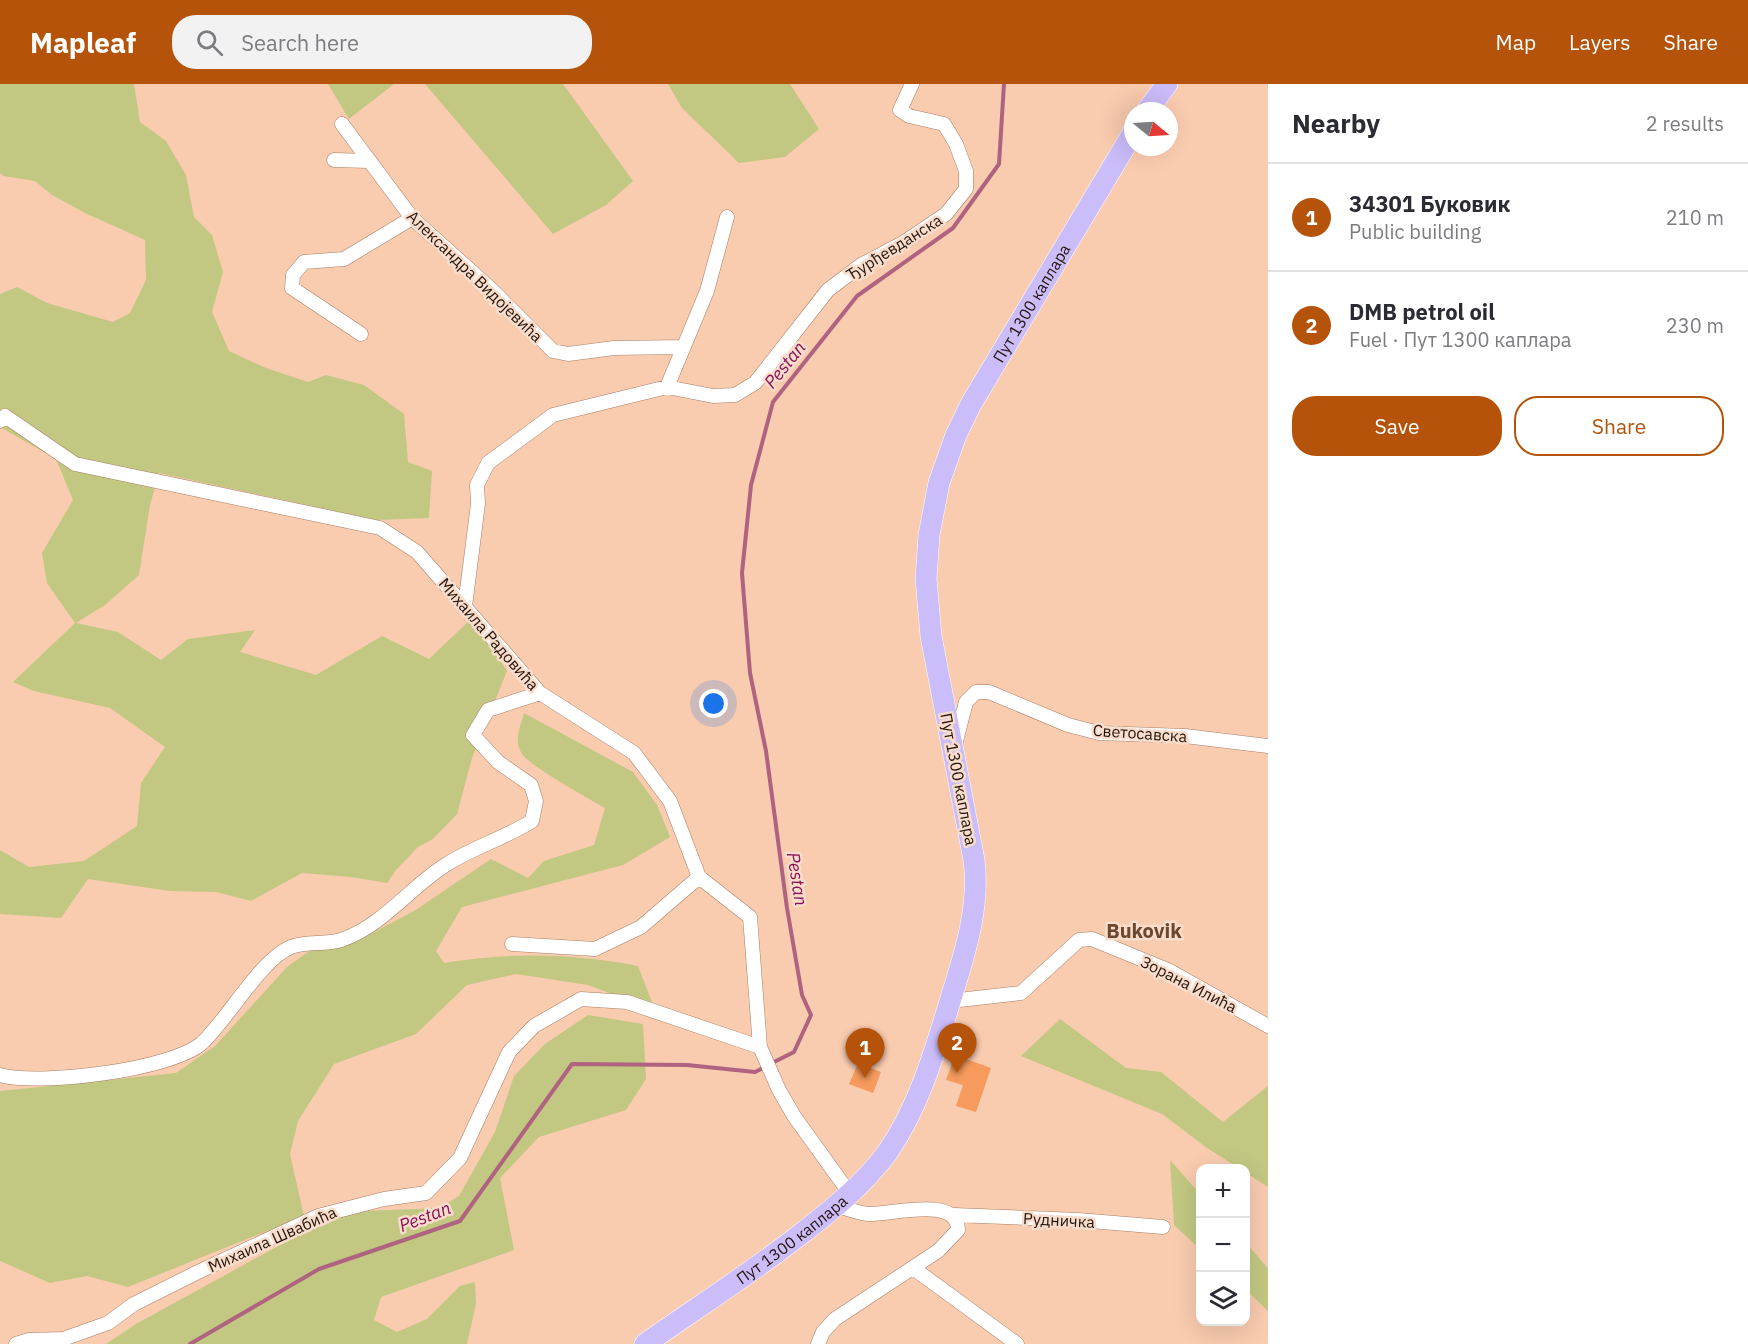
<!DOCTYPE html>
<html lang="en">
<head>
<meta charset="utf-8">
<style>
	:root { --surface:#fff; --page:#f2f2f3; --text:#2b2b33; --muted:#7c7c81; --line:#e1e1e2; --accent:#b45309 }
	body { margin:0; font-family:"IBM Plex Sans",sans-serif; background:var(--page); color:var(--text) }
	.controls { position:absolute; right:18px; bottom:18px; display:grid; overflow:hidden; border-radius:12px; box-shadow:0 6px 24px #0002 }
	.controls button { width:54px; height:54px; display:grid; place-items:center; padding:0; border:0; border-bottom:2px solid var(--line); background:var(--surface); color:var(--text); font:30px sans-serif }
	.compass { position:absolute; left:1124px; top:18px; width:54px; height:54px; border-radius:50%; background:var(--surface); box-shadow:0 6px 24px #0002; rotate:108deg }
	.you { position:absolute; left:714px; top:620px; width:21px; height:21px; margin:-15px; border:4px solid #fff; border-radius:50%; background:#1a73e8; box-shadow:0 0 0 9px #1a73e833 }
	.badge { display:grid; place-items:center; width:39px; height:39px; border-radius:50%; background:var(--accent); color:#fff; font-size:20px; font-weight:700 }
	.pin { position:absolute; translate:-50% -50px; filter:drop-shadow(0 2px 3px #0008) }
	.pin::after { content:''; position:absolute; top:32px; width:21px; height:18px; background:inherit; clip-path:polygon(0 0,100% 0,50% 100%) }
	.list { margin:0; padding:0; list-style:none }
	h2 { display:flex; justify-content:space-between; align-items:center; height:78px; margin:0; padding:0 24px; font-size:26px }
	h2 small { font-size:20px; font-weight:400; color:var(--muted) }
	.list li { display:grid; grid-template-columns:39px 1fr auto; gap:18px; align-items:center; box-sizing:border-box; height:108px; padding:0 24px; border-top:2px solid var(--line) }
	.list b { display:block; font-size:22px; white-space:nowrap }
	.list p { margin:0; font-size:20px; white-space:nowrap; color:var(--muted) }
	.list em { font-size:20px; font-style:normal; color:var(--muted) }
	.actions { display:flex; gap:12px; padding:18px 24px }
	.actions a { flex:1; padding:14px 0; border:2px solid var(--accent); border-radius:24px; text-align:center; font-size:21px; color:var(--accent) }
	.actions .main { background:var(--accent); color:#fff }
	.icon { flex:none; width:33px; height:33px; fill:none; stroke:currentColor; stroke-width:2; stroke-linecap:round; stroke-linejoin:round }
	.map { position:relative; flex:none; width:1268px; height:1260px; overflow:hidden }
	header { display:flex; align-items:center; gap:36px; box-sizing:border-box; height:84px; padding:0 30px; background:var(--accent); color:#fff }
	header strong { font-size:28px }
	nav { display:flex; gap:33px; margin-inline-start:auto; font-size:21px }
	.search { width:420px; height:54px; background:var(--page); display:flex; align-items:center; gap:15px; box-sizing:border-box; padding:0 21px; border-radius:24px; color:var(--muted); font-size:22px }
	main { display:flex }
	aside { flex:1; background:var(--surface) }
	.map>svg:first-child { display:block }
	.green { fill:#c2c882 }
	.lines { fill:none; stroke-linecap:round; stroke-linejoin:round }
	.stream { stroke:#af6380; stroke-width:4 }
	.building { fill:#f69a5d }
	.minor-casing { stroke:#a87e64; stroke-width:15 }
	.primary-casing { stroke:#fff; stroke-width:22 }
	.minor { stroke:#fff; stroke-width:14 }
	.primary { stroke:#cbbcfa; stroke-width:21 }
	.labels { text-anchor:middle; stroke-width:5; stroke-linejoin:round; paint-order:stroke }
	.street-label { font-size:16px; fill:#24140a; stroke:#f9ddcc }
	.water-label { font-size:18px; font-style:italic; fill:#8d1258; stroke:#f9ddcc }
	.quarter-label { font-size:20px; font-weight:bold; fill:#6d472f; stroke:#f9ddcc }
</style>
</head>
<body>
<header>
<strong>Mapleaf</strong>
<div class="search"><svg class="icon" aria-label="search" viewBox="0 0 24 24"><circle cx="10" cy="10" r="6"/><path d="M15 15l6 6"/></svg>Search here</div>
<nav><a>Map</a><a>Layers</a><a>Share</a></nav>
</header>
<main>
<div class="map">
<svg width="1268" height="1260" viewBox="0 0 1268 1260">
	<rect width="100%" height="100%" fill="#f9cbaf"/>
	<!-- green -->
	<path class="green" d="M0,0h134l6,38 26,19 20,34 8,42 18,18 11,37 -11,40 17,39 37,17 42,14 18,-7 38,10 40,29 4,48 24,9 -3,47 -53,2 -217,-47 -9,32 -11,70 -34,30 -29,18 42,9 43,28 27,-21 67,-9 -15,22 76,23 66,-39 47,23 43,-41 35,53 -35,87 -15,56 -24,25 -15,8 -22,23 -9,13 -36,-6 -49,-4 -51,28 -35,-9 -46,-1 -82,-12 -27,39 -61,-4v-64l29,17 55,-6 53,-35 4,-43 24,-36 -55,-39 -76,-17 -21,-9 62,-59 -28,-40 -5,-30 31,-53 -17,-41 -56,-32v-133l17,-7 30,16 66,19 17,-9 16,-33 -1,-40 -60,-27 -33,-18 -17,-14 -31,-5 -4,-3z
		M328,0h66l-45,35z
		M425,0h138l70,97 -27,24 -53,29z
		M668,0h122l29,45 -34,28 -46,6 -57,-55z
		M524,629l109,59 24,33 13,32 -47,28 -161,42 -26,44 8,12c65,-11 130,-10 194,3l17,44 -67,-25 -72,-11 -49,11 -51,49 -82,30 -36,57 -8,33 14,62 -176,71 -41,-11 -37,7 -50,-22v-170l176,-18 39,-27 72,-79 25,-18 49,-10 53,-28 77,-52 37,19 16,-17 50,-16 11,-37c-16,-9 -75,-42 -83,-54 -9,-13 -1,-29 2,-41z
		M588,931l55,9 3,55 -20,31 -87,27 -39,41 14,72 -133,47 -7,23 23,12 30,-13 33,-33 15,-4 1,22 -9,40h-361l30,-20 204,-112 99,-4 20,-12 36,-64 19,-56 31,-32z
		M1060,935l66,49 35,4 62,50 45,-36v101l-22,-14v-5h-7l-32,-20 -45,-34 -141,-58z
		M1170,1076l30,34v55l-26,-24z
		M1246,1159l22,25v43l-22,-21z"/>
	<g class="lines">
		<!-- stream -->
		<path class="stream" d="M772,979l22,-11 17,-37 -9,-20 -15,-87 -21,-157 -16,-78 -8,-100 9,-88 22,-83 84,-106 96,-68 46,-64 5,-80
			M190,1260l129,-75 141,-48 112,-157 115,1 68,7 10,-5"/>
	</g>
	<!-- building -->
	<path class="building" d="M955,971l36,13 -15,44 -20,-6 7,-21 -17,-5z
		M858,979l23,9 -8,21 -24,-9z"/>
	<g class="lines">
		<!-- minor casing -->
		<g class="minor-casing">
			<path id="minor" d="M342,40l70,94 79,71 62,62 15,3 46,-6 69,-1
				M334,76l35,1
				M361,250l-69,-46 1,-13 11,-13 40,-3 68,-41
				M667,303l40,-96 20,-74
				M0,337l5,-5 70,48 305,64 37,24 123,141 94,60 36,48 29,76 51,40 10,130 19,43 15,26 56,78
				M465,522l13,-102 -1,-19 11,-22 65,-48 114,-28 46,9 22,-1 20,-12 73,-93 33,-25 42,-22 43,-29 20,-25v-18l-10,-27 -12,-20 -35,-8 -9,-6 12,-26
				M955,661l11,-43 10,-10h13l79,33 31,8 86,3 83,10
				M512,860l83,5 46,-22 58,-50
				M950,917l71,-8 58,-53 13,-1 78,32 98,55
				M0,991c39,11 171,-5 202,-32 25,-23 60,-85 89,-96 15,-6 34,-2 50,-7 42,-14 70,-54 106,-76 27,-17 58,-26 85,-43l4,-20 -5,-16 -33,-23 -25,-27 15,-25 52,-17
				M954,1131l124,5 85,7
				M913,1184l104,76
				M16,1260l13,-4 34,-1 45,-16 26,-19 64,-32 120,-56 66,-17 42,-6 34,-35 49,-106 25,-26 47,-27 46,3 133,45
				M818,1260l5,-12 12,-13 103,-68 20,-21c0,-35 -67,-15 -90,-16 -10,-1 -22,-6 -32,-8"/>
		</g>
		<!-- primary casing -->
		<g class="primary-casing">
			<g id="primary">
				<path d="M1147,27l20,-27"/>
				<path id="s1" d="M645,1260c53,-37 106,-71 156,-110 32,-25 62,-49 86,-81 32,-46 48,-102 64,-155 14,-45 29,-91 23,-138l-43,-224 -5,-57 3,-44 10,-52 17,-48 15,-31 162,-271"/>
			</g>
		</g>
		<!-- minor -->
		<use href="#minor" class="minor"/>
		<!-- primary -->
		<use href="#primary" class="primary"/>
	</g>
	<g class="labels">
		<!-- street labels -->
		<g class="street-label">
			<text transform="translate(894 163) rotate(-32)" y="6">Ђурђевданска</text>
			<text transform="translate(475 192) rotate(44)" y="6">Александра Видојевића</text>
			<text dy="6" stroke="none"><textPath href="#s1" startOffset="1204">Пут 1300 каплара</textPath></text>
			<text transform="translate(489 550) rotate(49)" y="6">Михаила Радовића</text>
			<text transform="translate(1140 649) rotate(4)" y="6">Светосавска</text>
			<text transform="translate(959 695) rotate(79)" y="6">Пут 1300 каплара</text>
			<text transform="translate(1189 900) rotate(27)" y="6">Зорана Илића</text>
			<text transform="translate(1059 1136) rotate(3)" y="6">Рудничка</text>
			<text transform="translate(272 1155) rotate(-24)" y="6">Михаила Швабића</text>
			<text dy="6" stroke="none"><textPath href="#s1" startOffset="180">Пут 1300 каплара</textPath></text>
		</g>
		<!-- water labels -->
		<g class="water-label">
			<text transform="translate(785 281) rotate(-51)" y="6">Pestan</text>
			<text transform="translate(797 795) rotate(81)" y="6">Pestan</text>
			<text transform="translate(425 1133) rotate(-21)" y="6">Pestan</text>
		</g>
		<!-- quarter labels -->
		<g class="quarter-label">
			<text x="1144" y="854">Bukovik</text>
		</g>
	</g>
</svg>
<div class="controls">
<button>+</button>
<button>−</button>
<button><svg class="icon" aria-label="layers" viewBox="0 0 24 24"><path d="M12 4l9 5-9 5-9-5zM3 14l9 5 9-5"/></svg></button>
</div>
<svg class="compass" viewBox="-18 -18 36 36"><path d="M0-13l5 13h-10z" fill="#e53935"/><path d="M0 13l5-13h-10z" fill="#7c7c81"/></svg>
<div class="you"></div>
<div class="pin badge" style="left:865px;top:994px">1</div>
<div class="pin badge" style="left:957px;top:989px">2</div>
</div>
<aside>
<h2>Nearby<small>2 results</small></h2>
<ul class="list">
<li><span class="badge">1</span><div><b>34301 Буковик</b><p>Public building</p></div><em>210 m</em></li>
<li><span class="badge">2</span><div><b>DMB petrol oil</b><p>Fuel · Пут 1300 каплара</p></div><em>230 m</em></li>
</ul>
<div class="actions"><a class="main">Save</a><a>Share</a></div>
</aside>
</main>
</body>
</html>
